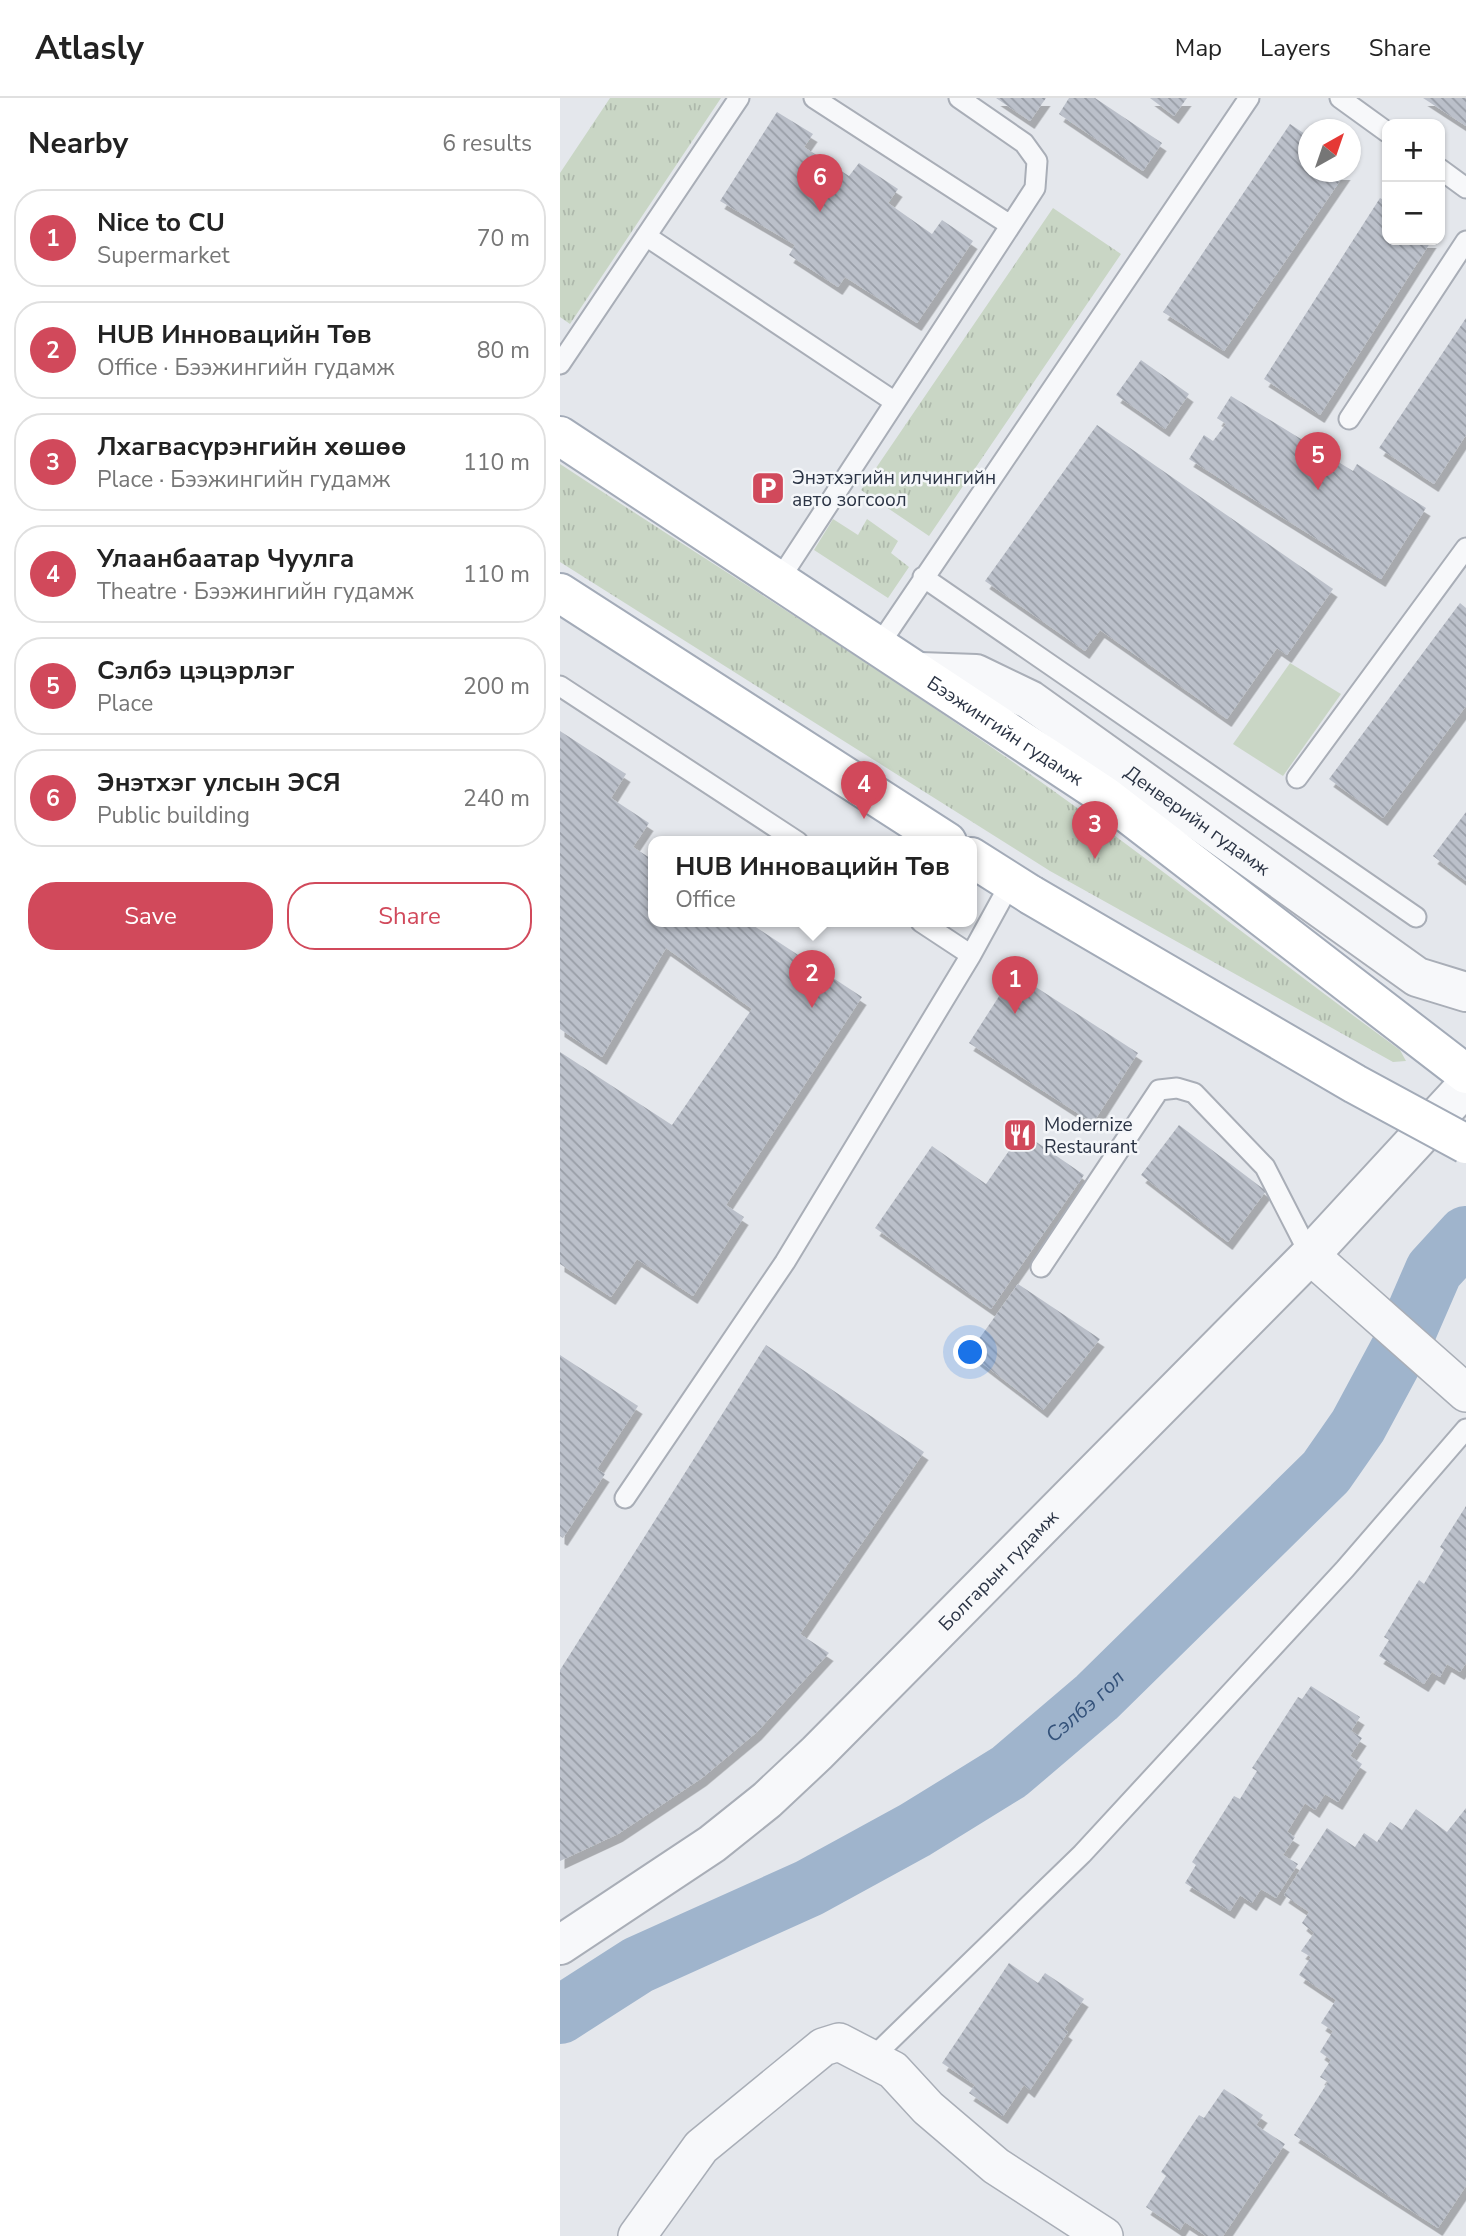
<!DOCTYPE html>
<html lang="en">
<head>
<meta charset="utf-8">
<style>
	:root { --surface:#fff; --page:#f6f6f6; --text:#222; --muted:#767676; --line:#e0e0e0; --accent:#d1495b }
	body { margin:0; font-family:"Nunito Sans",sans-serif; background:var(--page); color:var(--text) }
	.controls { position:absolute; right:21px; top:21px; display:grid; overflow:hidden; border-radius:14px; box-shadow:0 2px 5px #0004 }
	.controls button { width:63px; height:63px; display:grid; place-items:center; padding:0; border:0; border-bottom:2px solid var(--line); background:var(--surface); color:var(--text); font:35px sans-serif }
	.compass { position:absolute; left:738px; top:21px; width:63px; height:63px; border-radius:50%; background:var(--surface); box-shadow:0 2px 5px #0004; rotate:40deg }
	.you { position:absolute; left:411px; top:1255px; width:24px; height:24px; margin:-18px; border:5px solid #fff; border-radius:50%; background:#1a73e8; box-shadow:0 0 0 10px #1a73e833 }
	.badge { display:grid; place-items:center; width:46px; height:46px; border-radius:50%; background:var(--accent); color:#fff; font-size:23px; font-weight:700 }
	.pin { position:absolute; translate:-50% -58px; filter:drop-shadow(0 2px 4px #0008) }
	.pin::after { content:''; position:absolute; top:37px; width:24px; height:21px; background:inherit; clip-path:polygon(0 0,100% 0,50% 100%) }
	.popup { position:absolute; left:88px; top:738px; width:329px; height:91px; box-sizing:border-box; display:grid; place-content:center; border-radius:14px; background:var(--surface); filter:drop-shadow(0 2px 5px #0005); font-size:23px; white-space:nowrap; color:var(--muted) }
	.popup b { font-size:26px; color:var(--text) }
	.popup::after { content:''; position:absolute; left:50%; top:100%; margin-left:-14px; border:14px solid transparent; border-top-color:var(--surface) }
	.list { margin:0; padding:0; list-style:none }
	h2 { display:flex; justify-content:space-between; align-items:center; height:91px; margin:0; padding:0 28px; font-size:30px }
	h2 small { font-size:23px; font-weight:400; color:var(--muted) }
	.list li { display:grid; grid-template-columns:46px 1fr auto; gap:21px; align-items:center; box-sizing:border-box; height:98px; margin:0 14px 14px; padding:0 14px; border:2px solid var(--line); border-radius:28px }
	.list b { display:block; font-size:26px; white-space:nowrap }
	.list p { margin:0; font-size:23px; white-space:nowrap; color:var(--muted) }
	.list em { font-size:23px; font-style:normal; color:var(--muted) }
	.actions { display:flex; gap:14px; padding:21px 28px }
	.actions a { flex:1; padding:16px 0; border:2px solid var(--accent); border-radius:28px; text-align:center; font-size:24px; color:var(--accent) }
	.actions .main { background:var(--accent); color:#fff }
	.map { position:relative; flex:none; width:906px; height:2138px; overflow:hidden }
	header { display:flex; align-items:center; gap:42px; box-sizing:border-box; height:98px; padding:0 35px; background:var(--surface); border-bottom:2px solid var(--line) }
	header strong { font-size:33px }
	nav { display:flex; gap:38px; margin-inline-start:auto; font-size:24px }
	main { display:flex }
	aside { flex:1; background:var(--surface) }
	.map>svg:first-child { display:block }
	.grass { fill:url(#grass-tufts) }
	.pitch { fill:#c9d6c5 }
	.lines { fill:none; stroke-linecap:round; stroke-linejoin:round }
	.river { stroke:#9fb4cc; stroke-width:58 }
	.building { fill:url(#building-back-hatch); filter:url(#shadow) }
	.service-casing { stroke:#a9aeb7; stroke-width:23 }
	.minor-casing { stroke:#a9aeb7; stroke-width:40 }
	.tertiary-casing { stroke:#a9aeb7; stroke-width:42 }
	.primary-casing { stroke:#a3abb8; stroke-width:42 }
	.service { stroke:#f7f8fa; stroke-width:19 }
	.minor { stroke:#f7f8fa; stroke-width:37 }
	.tertiary { stroke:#f7f8fa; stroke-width:38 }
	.primary { stroke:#fff; stroke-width:38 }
	.primary-bridge-casing { stroke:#a3abb8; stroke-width:42; stroke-linecap:butt }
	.primary-bridge { stroke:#fff; stroke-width:38 }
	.labels { text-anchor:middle; stroke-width:5; stroke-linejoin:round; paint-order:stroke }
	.poi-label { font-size:19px; fill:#2b3445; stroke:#f4f6f9; text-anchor:start }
	.street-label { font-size:19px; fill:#2b3445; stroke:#f4f6f9 }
	.water-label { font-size:21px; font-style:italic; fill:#34527a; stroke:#f4f6f9 }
</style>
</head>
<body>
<header>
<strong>Atlasly</strong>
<nav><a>Map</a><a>Layers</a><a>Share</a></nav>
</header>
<main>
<aside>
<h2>Nearby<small>6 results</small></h2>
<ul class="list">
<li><span class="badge">1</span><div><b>Nice to CU</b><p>Supermarket</p></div><em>70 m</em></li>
<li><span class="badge">2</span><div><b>HUB Инновацийн Төв</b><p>Office · Бээжингийн гудамж</p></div><em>80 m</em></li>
<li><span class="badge">3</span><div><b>Лхагвасүрэнгийн хөшөө</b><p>Place · Бээжингийн гудамж</p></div><em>110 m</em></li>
<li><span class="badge">4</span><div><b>Улаанбаатар Чуулга</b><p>Theatre · Бээжингийн гудамж</p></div><em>110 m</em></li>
<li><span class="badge">5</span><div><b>Сэлбэ цэцэрлэг</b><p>Place</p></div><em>200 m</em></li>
<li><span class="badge">6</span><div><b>Энэтхэг улсын ЭСЯ</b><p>Public building</p></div><em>240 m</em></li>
</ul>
<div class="actions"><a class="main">Save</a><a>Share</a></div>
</aside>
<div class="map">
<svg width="906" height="2138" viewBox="0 0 906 2138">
	<defs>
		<pattern id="grass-tufts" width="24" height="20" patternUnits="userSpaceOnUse" patternTransform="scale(1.75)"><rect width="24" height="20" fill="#c9d6c5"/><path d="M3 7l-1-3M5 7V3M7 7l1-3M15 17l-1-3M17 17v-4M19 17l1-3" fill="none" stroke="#adb8ab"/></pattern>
		<pattern id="building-back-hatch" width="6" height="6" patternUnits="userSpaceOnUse" patternTransform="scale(1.75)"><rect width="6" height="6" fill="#bbc0ca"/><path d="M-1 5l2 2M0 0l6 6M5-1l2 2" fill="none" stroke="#989da6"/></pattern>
		<filter id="shadow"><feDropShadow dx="4.5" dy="8" stdDeviation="0" flood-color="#0004"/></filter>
	</defs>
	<rect width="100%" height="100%" fill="#e4e7ec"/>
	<!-- grass -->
	<path class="grass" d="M50,0h111l-151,226 -10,-7v-144z
		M493,110l68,46 -192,282 -68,-46z
		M0,366c141,93 285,182 424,278 142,97 276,206 416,308l6,11 -13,1 -343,-191 -490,-309z
		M273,421l25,16 9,-16 31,22 -7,12 18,14 -21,31 -74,-48z"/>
	<!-- pitch -->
	<path class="pitch" d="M730,565l51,31 -58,82 -50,-32z"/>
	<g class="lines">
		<!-- river -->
		<path class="river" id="s1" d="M0,1917l78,-50 171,-77 106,-58 94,-58 88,-75 229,-225 32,-46 43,-80 33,-76 32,-35"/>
	</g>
	<!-- building -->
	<path class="building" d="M436,0h50l-16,23z
		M509,0h26l67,45 -19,28 -84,-57z
		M590,0h37l-13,18z
		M863,0h43v28z
		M217,14l36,22 -9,13 45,29 10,-13 39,26 -10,14 44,31 10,-14 31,21 -56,82 -72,-46 -7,10 -49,-32 6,-10 -75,-44z
		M730,26l18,12v36h38l-122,179 -61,-39z
		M820,100l7,4v38h45l-112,175 -56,-36z
		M906,220v117l-32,49 -55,-36z
		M581,262l48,34 -24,35 -49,-34z
		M671,298l122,75 4,-7 69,44 -45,71 -192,-120 15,-24 9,6 13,-17 -9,-6z
		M537,327l236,164 -46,66 -10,-7 -50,71 -127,-89 -15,21 -100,-70z
		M900,505l6,5v98l-83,112 -54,-39z
		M0,633l66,43 -15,24 38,25 -16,24 20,13v62h95l114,75 -136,208 18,12 -51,79 -56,-37 -26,38 -51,-33v-212l112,73 80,-116 -86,-61 -64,109 -42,-28z
		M906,714v69l-33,-25z
		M454,875l124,80 -45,70 -124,-80z
		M619,1027l87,66 -38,51 -87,-67z
		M462,1034l62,43 -93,134 -116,-81 57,-82 54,38z
		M458,1186l82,55 -57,71 -74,-57z
		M206,1247l158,107 -124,182 29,19 -72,79 -55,46 -84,56 -58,27v-191z
		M0,1257l78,51 -41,63 8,5 -42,64 -3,-2z
		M906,1408v157l-6,9 -13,-8 -7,13 -8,-5 -8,12 -45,-28 10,-16 -5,-3 35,-57 5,4 20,-34 -4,-3z
		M751,1588l49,31 -9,14 11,7 -12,18 12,8 -24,38 -13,-8 -10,16 -10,-7 -18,29 8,5 -12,18 15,9 -22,34 -15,-9 -9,14 -12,-8 -10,16 -45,-28 11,-18 -4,-3 42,-66 6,3 17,-28 -5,-3 46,-71 4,2z
		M906,1710v378l-28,42 -144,-93 34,-53 -8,-5 11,-17 -11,-8 13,-21 -12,-8 15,-23 -37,-25 12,-18 -10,-6 13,-18 -12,-10 7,-11 -25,-17 43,-67 28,19 9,-14 13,9 13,-20 12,8 14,-21 31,23z
		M449,1865l29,20 7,-10 39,26 -20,30 4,3 -38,58 -6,-5 -21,31 -34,-23 6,-8 -33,-22z
		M664,1991l39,26 -7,10 29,19 -62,92h-17l-21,-14 -5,8 -34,-23 20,-31 -5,-4 38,-57 5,3z"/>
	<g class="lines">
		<!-- service casing -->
		<g class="service-casing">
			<path id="service" d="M254,0l196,127
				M780,0l47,34
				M880,71l26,19
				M86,138l249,166
				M0,266l179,-266
				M789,321l117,-178
				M363,479l493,340
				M219,482l256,-392 2,-27 -13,-18 -65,-45
				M319,547l370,-547
				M0,588l238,156
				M737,680l169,-230
				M361,824l50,33
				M481,1169l118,-177 18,-2 17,5 71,74 45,88
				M65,1400l160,-236 186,-307 40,-73
				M312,1960l210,-204 263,-285 121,-140"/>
		</g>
		<!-- minor casing -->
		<g class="minor-casing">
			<path id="minor" d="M750,1157l156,138
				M77,2138l64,-89 122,-100 16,-5 54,28 35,38 68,58 108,70"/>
		</g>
		<!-- tertiary casing -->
		<g class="tertiary-casing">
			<g id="tertiary">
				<path id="s2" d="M360,574l56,2 54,26 387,277 49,15"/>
				<path id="s3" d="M0,1847l152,-101 55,-44 50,-47 493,-498 156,-169"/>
			</g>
		</g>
		<!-- primary casing -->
		<g class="primary-casing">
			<g id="primary">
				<path id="s4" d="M0,338l545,360 361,278"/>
				<path d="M0,495l387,249"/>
				<path d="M411,759l60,38"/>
			</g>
		</g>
		<!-- service -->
		<use href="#service" class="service"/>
		<!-- minor -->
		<use href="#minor" class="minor"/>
		<!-- tertiary -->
		<use href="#tertiary" class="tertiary"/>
		<!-- primary -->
		<use href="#primary" class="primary"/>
		<!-- primary-bridge casing -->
		<g class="primary-bridge-casing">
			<path id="primary-bridge" d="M471,797l324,189 111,60"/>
		</g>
		<!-- primary-bridge -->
		<use href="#primary-bridge" class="primary-bridge"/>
	</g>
	<!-- icons -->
	<defs>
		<g id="parking-square" transform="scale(1.75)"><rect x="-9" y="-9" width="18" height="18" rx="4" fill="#d1495b" stroke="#f4f6f9"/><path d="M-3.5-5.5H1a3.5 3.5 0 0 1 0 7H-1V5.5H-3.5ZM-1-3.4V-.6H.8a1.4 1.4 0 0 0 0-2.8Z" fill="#fff"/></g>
		<g id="restaurant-square" transform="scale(1.75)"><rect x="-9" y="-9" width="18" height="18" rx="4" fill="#d1495b" stroke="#f4f6f9"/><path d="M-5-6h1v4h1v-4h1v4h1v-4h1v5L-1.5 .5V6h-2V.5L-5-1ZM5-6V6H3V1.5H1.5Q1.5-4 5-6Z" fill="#fff"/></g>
	</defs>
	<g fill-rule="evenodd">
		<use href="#parking-square" x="208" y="390"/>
		<use href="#restaurant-square" x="460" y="1037"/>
	</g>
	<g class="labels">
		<!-- poi labels -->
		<g class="poi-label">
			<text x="232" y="386">Энэтхэгийн илчингийн<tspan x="232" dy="22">авто зогсоол</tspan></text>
			<text x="484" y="1033">Modernize<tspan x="484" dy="22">Restaurant</tspan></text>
		</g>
		<!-- street labels -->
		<g class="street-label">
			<text dy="7" stroke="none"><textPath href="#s4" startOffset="534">Бээжингийн гудамж</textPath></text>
			<text dy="7" stroke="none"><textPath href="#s2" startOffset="322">Денверийн гудамж</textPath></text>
			<text dy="7" stroke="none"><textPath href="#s3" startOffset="579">Болгарын гудамж</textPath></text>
		</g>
		<!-- water labels -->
		<g class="water-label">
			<text dy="7" stroke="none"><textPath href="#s1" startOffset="612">Сэлбэ гол</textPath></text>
		</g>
	</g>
</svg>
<div class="controls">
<button>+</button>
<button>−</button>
</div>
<svg class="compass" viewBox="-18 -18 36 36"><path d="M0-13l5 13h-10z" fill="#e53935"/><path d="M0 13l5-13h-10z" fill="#767676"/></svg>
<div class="you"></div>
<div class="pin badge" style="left:455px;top:916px">1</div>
<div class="pin badge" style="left:252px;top:910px">2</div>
<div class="popup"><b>HUB Инновацийн Төв</b>Office</div>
<div class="pin badge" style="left:535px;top:761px">3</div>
<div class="pin badge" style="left:304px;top:721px">4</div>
<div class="pin badge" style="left:758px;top:392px">5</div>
<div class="pin badge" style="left:260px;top:114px">6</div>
</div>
</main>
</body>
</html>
